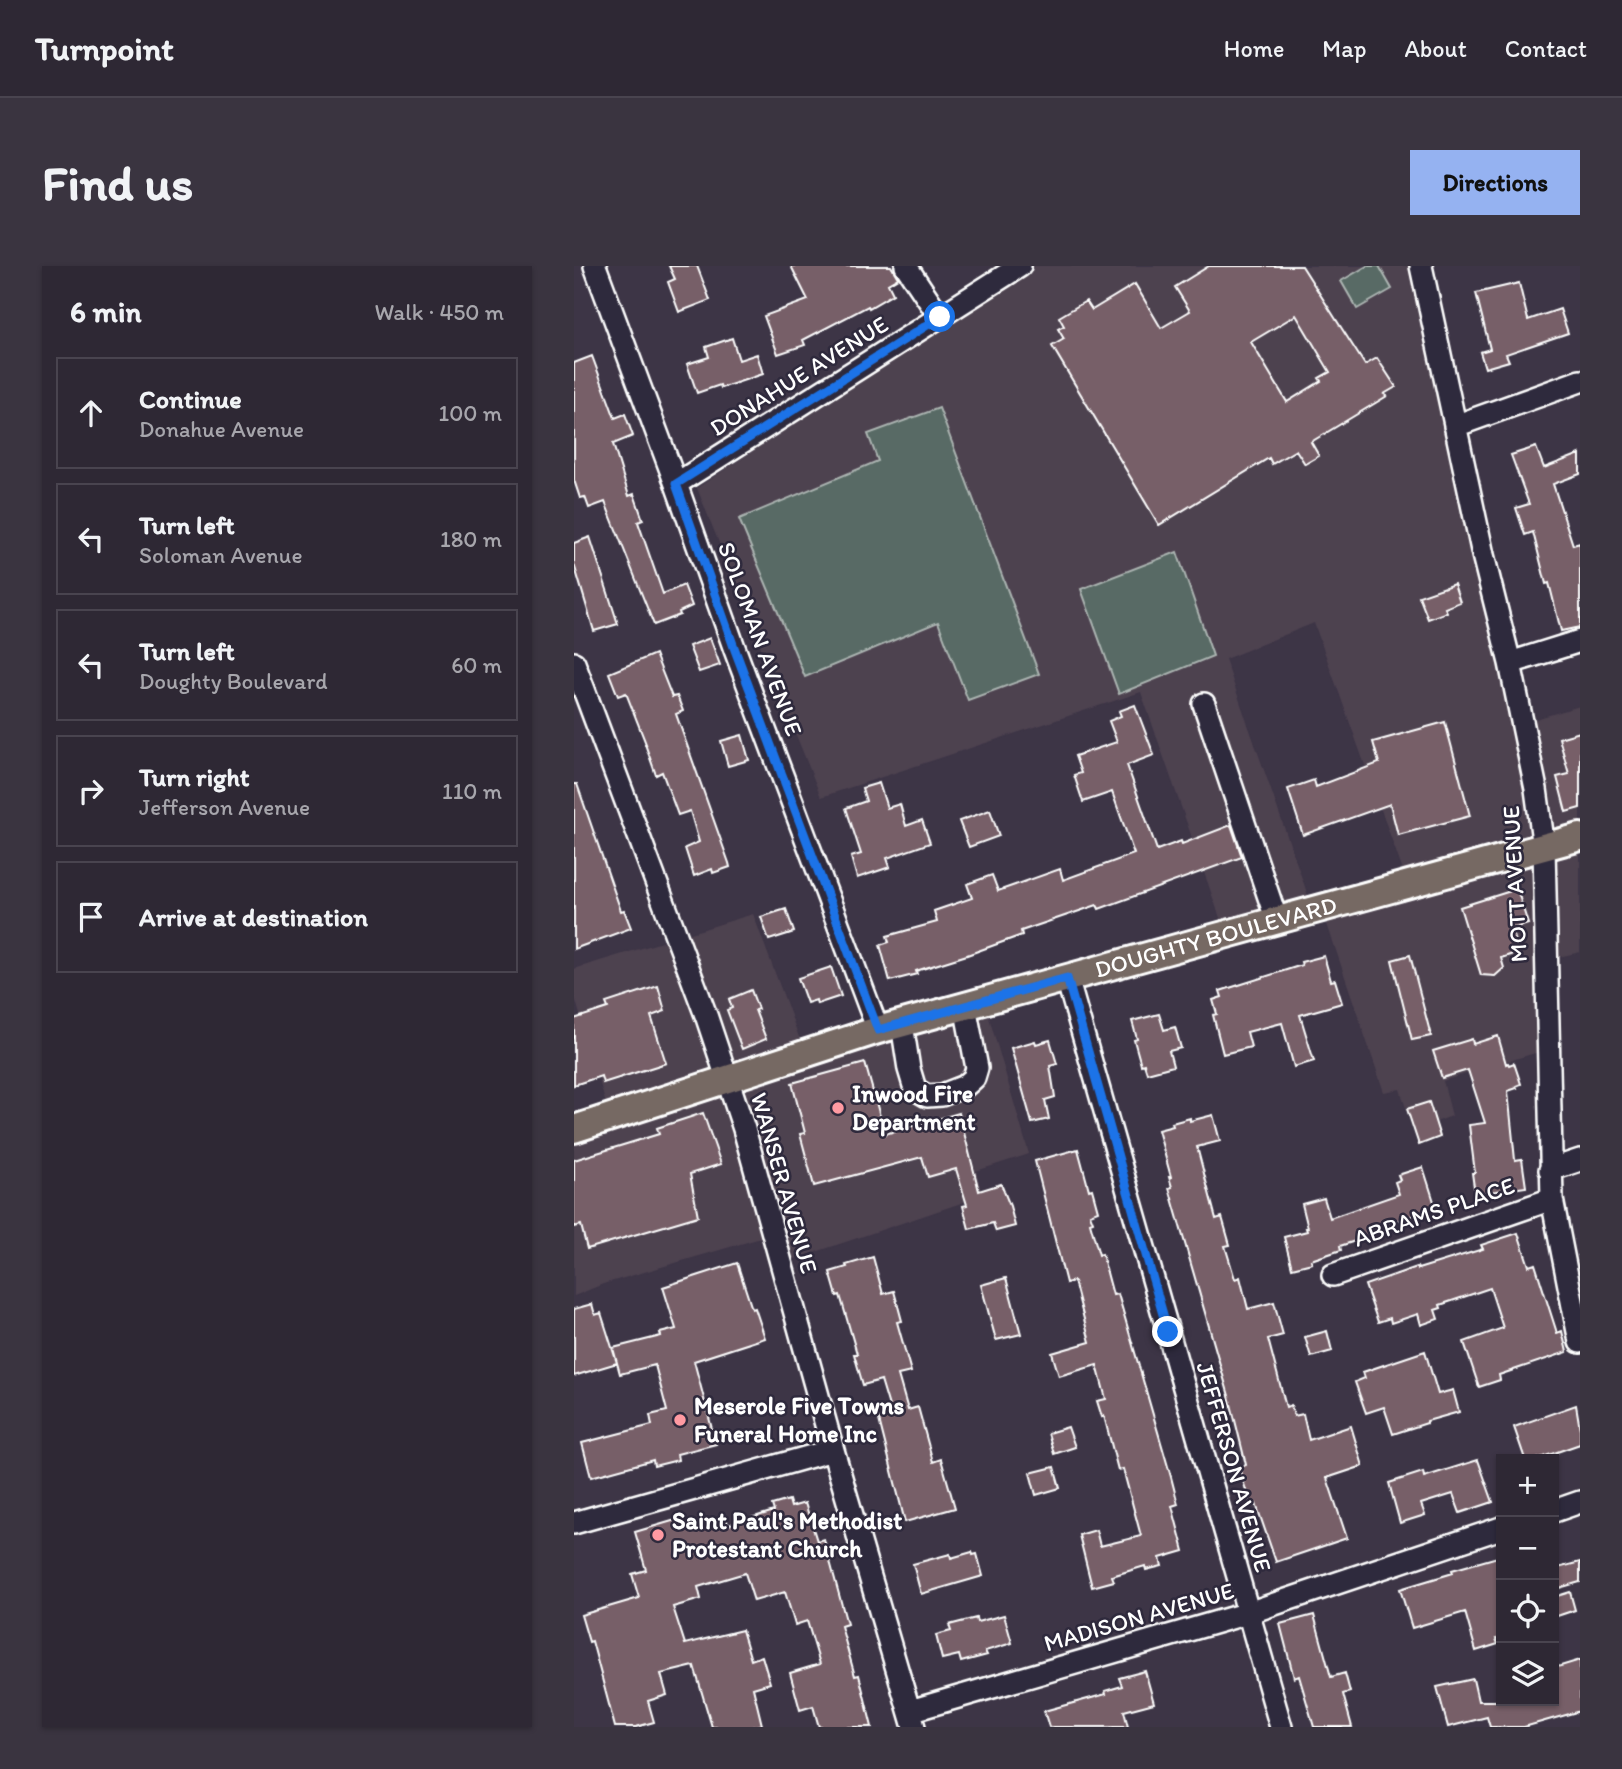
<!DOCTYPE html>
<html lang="en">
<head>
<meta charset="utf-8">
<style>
	:root { --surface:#2e2834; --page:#3a3440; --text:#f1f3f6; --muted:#a7a6ac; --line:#49444f; --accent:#95b2f1 }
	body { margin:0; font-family:Itim,sans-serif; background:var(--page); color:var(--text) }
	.controls { position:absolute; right:21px; bottom:21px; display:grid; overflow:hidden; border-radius:0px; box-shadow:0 2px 5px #0004 }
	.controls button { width:63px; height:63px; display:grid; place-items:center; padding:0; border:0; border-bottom:2px solid var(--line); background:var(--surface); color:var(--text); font:35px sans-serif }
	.stop { position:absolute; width:21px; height:21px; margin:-16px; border:5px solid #1a73e8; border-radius:50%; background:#fff }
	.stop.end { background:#1a73e8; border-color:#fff; box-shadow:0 2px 7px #0008 }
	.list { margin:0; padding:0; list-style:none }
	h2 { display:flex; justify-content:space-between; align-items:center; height:91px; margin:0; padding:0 28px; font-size:30px }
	h2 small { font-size:23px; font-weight:400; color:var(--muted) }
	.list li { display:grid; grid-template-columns:46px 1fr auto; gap:21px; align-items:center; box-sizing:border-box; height:112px; margin:0 14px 14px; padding:0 14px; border:2px solid var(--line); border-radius:0px }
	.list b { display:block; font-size:26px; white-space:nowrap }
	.list p { margin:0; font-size:23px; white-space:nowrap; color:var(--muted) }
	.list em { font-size:23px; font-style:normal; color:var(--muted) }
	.icon { flex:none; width:38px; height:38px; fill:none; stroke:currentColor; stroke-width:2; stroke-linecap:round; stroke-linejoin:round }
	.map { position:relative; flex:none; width:1006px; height:1461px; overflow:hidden; border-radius:0px }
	header { display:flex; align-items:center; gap:42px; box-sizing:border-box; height:98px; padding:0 35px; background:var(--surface); border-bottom:2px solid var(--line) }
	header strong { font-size:33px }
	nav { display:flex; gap:38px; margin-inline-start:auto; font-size:24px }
	.intro { display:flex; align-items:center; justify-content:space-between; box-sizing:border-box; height:168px; padding:0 42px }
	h1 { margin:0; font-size:49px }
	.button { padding:18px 32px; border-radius:0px; background:var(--accent); color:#111; font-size:24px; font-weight:700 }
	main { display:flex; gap:42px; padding:0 42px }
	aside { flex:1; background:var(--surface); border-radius:0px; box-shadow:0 2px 5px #0004 }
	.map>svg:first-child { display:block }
	.built { fill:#4e4250 }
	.green { fill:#586b65; stroke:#acb5b2; stroke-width:2 }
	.building { fill:#775f68; stroke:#fff; stroke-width:2; fill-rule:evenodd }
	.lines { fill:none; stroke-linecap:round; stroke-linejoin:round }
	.minor-casing { stroke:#fff; stroke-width:26 }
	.major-casing { stroke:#fff; stroke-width:32 }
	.minor { stroke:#2f2a3d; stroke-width:21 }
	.major { stroke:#766964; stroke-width:26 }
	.route { stroke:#1a73e8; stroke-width:9 }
	.poi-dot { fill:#ff9aa2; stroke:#2f2a3d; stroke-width:2.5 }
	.labels { text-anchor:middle; stroke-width:5; stroke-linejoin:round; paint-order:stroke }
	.street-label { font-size:24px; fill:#fff; stroke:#2f2a3d }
	.poi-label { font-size:24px; font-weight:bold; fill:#fff; stroke:#2f2a3d; text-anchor:start }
</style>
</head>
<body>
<header>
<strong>Turnpoint</strong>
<nav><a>Home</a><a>Map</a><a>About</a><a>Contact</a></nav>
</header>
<div class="intro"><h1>Find us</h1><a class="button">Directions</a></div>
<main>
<aside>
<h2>6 min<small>Walk · 450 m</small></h2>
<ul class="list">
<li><svg class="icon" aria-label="ahead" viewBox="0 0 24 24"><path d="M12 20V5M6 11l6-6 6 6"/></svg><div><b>Continue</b><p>Donahue Avenue</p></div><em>100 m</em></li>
<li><svg class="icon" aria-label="left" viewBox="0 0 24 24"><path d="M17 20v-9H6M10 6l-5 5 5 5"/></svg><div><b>Turn left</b><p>Soloman Avenue</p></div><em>180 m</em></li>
<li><svg class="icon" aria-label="left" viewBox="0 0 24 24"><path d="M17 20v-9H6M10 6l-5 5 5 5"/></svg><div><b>Turn left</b><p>Doughty Boulevard</p></div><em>60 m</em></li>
<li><svg class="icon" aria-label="right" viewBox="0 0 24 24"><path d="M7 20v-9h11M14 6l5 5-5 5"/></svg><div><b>Turn right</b><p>Jefferson Avenue</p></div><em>110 m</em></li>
<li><svg class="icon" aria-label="arrive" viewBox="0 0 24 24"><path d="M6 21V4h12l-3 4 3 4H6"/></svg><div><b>Arrive at destination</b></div></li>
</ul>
</aside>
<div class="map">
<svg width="1006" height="1461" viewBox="0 0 1006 1461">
	<rect width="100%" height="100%" fill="#3d3546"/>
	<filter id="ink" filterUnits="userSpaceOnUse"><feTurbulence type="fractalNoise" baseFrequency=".0143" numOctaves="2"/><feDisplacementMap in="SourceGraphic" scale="14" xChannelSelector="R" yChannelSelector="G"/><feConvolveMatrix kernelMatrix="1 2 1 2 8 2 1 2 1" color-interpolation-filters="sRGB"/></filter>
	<g filter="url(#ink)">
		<!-- built -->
		<path class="built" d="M458,0h389l122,581 -136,35 -93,-259 -89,36 88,251 -88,22 -84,-240 -320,105 -124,-309z
			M1006,440v126l-29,8 -22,-119z
			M1006,578v108l-30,7 -1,-107z
			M967,588l4,196 -102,31 9,35 -39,14 -13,-41 -16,3 -61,-180z
			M179,648l50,134 180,-51 46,157 -53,17 6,25 -193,65 -11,-28 -175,51 -29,12v-173l34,-12 -34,-117v-25z"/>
		<!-- green -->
		<path class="green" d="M793,0h12l13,23 -35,20 -16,-28z
			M365,142l100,266 -71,26 -30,-78 -133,55 -66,-158 139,-58 -10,-27z
			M603,286l36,104 -94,38 -38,-105z"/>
		<!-- building -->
		<path class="building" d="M95,0h28l13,34 -31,12 -11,-30 7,-3z
			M217,0h100l7,12 -10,6 5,10 -24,14 -1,-2 -65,34 2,5 -27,9 -14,-38 44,-16z
			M635,0h93l63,99 12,-7 19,29 -12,7 3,2 -76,46 8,14 -14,8 -9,-14 -24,14 -3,-6 -110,67 -107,-179 12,-7 -6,-10 6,-3 -5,-9 27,-16 6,9 43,-26 26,44 29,-17 -15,-24zM722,49l34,57 -11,6 2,3 -34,21 -36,-60z
			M945,17l9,37 32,-11 8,24 -62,21 3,7 -24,7 -5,-16 10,-3 -14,-56z
			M158,72l7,22 18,-6 6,20 -42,14 -1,-3 -23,8 -10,-29 22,-7 -3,-10z
			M18,90l23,62 10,-4 8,22 -20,8 16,52 5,-2 9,26 -5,2 25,72 21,-9 8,21 -13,6 1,3 -26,10 -49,-123 -16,6 -4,-11 -5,1 -6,-18v-117z
			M962,181l8,21 36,-14v20l-27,10 20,61 7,-2v84l-19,4 -12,-48 -3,1 -13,-52 -8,3 -9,-27 13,-4 -18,-49z
			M16,271l28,87 -24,7 -20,-67v-21z
			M880,318l6,18 -15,6 2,4 -19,7 -9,-23z
			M136,372l10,27 -21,7 -10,-26z
			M81,388l17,43 5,-1 6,15 -7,3 53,149 1,4 -17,6 -1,-4 -18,7 -9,-28 14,-6 -9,-31 -12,4 -16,-43 -6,3 -11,-31h1l-20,-51 -8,3 -9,-23z
			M561,439l19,50 -27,10 30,85 24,-9 1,3 49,-19 11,32 -143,52 -2,-4 -76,26 1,4 -55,20 -51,16 1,3 -27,7 -10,-36 9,-3 -2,-6 50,-14 -3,-11 38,-13 -5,-14 25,-9 6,16 62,-22 3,11 71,-26 -22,-62 -29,10 -9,-27 7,-2 -6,-17 42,-14 -8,-21 12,-5 -2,-5z
			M871,456l25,94 -72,19 -8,-31 -87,31 -15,-46 26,-9 2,7 63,-24 -6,-21z
			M1006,466v76l-14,4 -9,-35 12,-3 -10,-36z
			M168,469l7,25 -21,6 -7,-25z
			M305,517l8,25 13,-4 6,22 16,-6 8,23 -43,15 3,9 -33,11 -6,-21 10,-3 -15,-46 20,-7 -4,-13z
			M0,518h3l44,127 3,-1 7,18 -57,21z
			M416,544l9,26 -30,11 -10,-26z
			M943,623l11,35 -16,5 7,23 -18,6 3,10 -9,8 -14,-1 -21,-68z
			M212,643l8,23 -25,8 -8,-23z
			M836,689l21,81 -19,4 -20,-80z
			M750,690l7,25 4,-1 7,23 -42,12 14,46 -20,6 -12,-44 -35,9 4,15 -28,7 -10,-39 4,-1 -4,-14 9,-3 -2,-6 82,-26 -1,-3z
			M257,701l10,29 -24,8 -1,-4 -9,3 -9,-25z
			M84,720l7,25 -14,5 15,47 -63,20 -2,-7 -27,9v-66l34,-11 -2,-5z
			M177,724l7,19 -3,1 11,29 -24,10 -15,-39 5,-2 -3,-9z
			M585,748l5,16 11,-3 6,21 -12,3 4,15 -26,7 -3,-9 -3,1 -7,-25 3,-1 -5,-18z
			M924,770l8,28 2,-1 1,2 5,-2 7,21 -5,2 1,2 -9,3 7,69 7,-1 4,28 -51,7 -3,-21h3l-6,-48 16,-2 -17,-53 -26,8 -9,-27 39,-12 1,5z
			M476,774l7,24 -7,2 5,31 -10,3 4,19 -17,4 -21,-75 24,-7 1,3z
			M291,797l20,71 74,-21 20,78 22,-7 9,22 5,20 -19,5 -3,-8 -24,6 -6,-23 4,-1 -11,-36 -28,8 -6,-20 -108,29 -14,-52 5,-1 -13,-50z
			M855,836l11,35 -21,8 -12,-36z
			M129,847l18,51 -31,10 8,42 -111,33 -6,-24 -7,2v-67l85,-26 -2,-6z
			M639,849l7,26 -23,6 19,72 6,-2 8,28 -5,1 10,33 5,-2 8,32 26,-7 9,33 -15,4 18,68 5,-2 3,11 9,-2 6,26 42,-14 12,40 -36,12 20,60 -71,24 -20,-58 -5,2 -12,-38 7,-3 -17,-69 -60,-208 3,-1 -3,-10h2l-13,-47 15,-4 -1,-3 18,-5v3z
			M504,883l11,41 3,-1 6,22 -8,3 3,8 -3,1 9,32 3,-1 11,41 5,-1 53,183 7,27 -6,2 12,45 -24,7 2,8 -16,4 -1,-4 -33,10 2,5 -22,6 -13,-52 17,-5 4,16 41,-10 -18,-67 -5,1 -14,-54 -2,1 -5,-16 9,-2 -9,-34 -38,11 -7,-23 38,-11 -16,-61 -8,2 -31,-122z
			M849,901l13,41 -52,17 2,6 -46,15 1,4 -30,10 1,3 -20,5 -8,-31 23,-6 -1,-3h2l-6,-24 22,-6 6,20 69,-24 -4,-12 5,-2 -2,-5z
			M944,967l11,33 6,-2 22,69 5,-2 5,21 -68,23 1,5 -21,7 -15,-45 39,-14 -13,-40 -50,17 1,3 -6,2 3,9 -17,6 -3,-11 -27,9 -1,-5 -12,4 -13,-37 52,-18 1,2 65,-20 -2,-4z
			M299,991l10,37 11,-3 8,30 -5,1 14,50 -13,3 10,35 10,-3 15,55 8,-3 14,49 -50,14 -27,-106 13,-3 -10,-33 -18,5 -9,-31h3l-17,-59 -3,1 -7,-24 17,-5 -1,-2z
			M163,997l15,46 3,-1 10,30 -71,23 22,83 -39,10 1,6 -24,6 -1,-6 -62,17 -9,-34 70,-18 -2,-10 17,-4 -12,-46 -35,9 -7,-26 48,-12 -1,-3 16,-4 -13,-42z
			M432,1012l15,56 -25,6 -15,-55z
			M18,1038l3,11 6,-2 16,50 -43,13v-67z
			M753,1065l5,20 -21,6 -6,-20z
			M851,1085l13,43 15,-4 6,22 -32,9v2l-34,11 -9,-27 -18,6 -11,-31 10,-4 -2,-6z
			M1002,1139l4,24v15l-43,15h-12l-11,-32z
			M494,1161l7,20 -21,7 -6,-21z
			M904,1194l15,42 -33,11 -7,-19 -32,10 4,11 -25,8 -11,-40 34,-11 1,5z
			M480,1201l6,21 -24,7 -6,-22z
			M215,1234l2,7 14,-4 12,38 7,-2 23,85 -6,2 14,50 4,-1 13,52h-53l-6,-21 -13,4 -10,-37 30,-9 -13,-43 -12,4 -10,-33 -31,9 -9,-28 -47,14 3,12 -28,8 12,37 57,-14 9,30 11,-4 8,27 -17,5 9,37 -10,2h-40l-18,-61 -33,8 6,21 -19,6 6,21 -18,5h-21l-23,-86 -3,1 -8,-27 58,-17 -7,-24 14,-4 -11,-38 44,-13 3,11 44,-13 2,8 46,-14 -2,-6z
			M398,1286l1,3 4,-1 6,22 -62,18 -8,-30 37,-10 1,4z
			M927,1290v82l-5,1 2,5 -22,7 -11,-39 -53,16 -12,-39 53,-16 -1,-3z
			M1006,1296v20l-21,6 -5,-19z
			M996,1326l5,18 -21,7v-20z
			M430,1349l8,28 -27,8 2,4 -26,7 -2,-7 -17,4 -6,-24 15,-4 -2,-6 27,-7 1,4z
			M740,1349l17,62 14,-4 5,19 -7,2 9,33h-38l-15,-51 -5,2 -14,-54z
			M1006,1394v51l-56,16h-34l-3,-10 -39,10 -11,-40 36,-8 5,22h76v-33z
			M571,1405l9,32 -30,8 4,16h-79l-5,-16 62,-17 -1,-3 17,-5 -3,-8z"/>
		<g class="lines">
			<!-- minor casing -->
			<g class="minor-casing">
				<path id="minor" d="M21,0l81,218 59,166 143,380
					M332,0l34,51
					M847,0l62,289 27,108 26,126 8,59 8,351 28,143
					M881,160l125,-45
					M102,218l344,-218
					M0,397l133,355 37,111 89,321 81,277
					M936,397l70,-22
					M630,438l73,217
					M493,712l214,749
					M328,758l7,45 6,20 12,7 15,-1 23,-9 9,-8 3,-10 -12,-62
					M976,904l30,-10
					M759,1009l219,-76
					M980,1245l26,-9
					M0,1257l259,-73
					M336,1445l338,-98 253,-85"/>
			</g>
			<!-- major casing -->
			<g class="major-casing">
				<g id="major">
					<path id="s1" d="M0,863l304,-99 702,-193"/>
				</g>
			</g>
			<!-- minor -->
			<use href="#minor" class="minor"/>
			<!-- major -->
			<use href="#major" class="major"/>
		</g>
	</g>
	<g class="lines" filter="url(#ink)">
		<!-- route -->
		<path class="route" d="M366,51l-264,167 59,166 143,380 189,-52 101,354"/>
	</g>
	<!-- markers -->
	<g class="poi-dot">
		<circle cx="264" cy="842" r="7"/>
		<circle cx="106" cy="1154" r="7"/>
		<circle cx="84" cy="1269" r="7"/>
	</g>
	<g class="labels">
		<!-- street labels -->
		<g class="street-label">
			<text transform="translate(225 110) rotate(-32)" y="8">DONAHUE AVENUE</text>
			<text transform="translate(186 373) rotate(70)" y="8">SOLOMAN AVENUE</text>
			<text transform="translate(941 618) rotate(-93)" y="8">MOTT AVENUE</text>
			<text dy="8" stroke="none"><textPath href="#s1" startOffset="670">DOUGHTY BOULEVARD</textPath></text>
			<text transform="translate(210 917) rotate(74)" y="8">WANSER AVENUE</text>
			<text transform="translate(860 946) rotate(-19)" y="8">ABRAMS PLACE</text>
			<text transform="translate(660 1201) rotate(74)" y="8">JEFFERSON AVENUE</text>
			<text transform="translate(565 1351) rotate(-16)" y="8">MADISON AVENUE</text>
		</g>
		<!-- poi labels -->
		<g class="poi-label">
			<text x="278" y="836">Inwood Fire<tspan x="278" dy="28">Department</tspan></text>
			<text x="120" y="1148">Meserole Five Towns<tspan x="120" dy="28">Funeral Home Inc</tspan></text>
			<text x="98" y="1263">Saint Paul's Methodist<tspan x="98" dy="28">Protestant Church</tspan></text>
		</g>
	</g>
</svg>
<div class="controls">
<button>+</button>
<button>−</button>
<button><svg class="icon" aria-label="locate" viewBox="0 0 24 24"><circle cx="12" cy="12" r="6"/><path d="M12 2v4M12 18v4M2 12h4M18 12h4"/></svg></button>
<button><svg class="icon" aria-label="layers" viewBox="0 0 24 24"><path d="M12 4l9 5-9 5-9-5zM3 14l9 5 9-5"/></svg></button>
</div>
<div class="stop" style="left:366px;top:51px"></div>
<div class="stop end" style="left:594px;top:1066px"></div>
</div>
</main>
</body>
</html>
